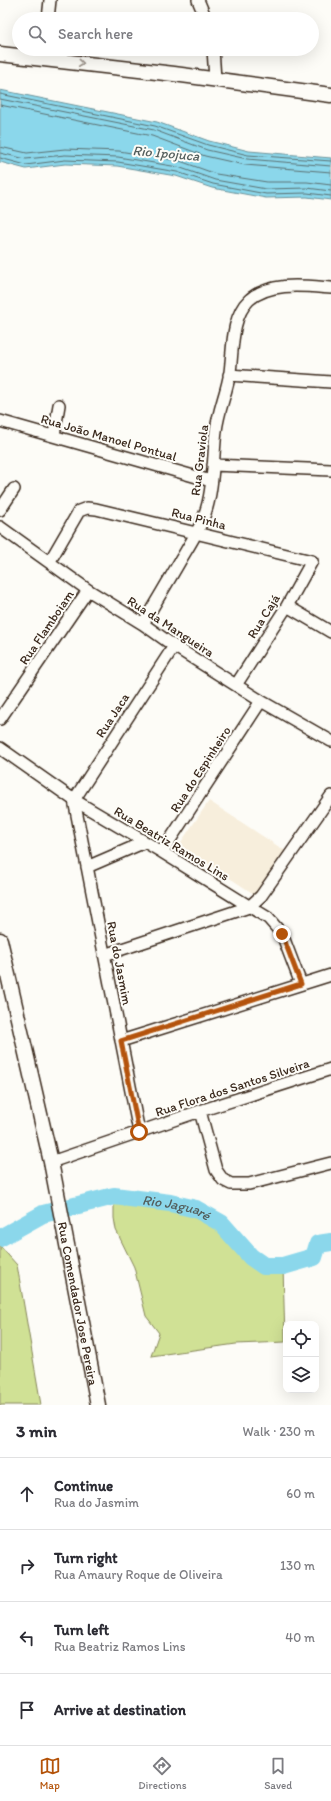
<!DOCTYPE html>
<html lang="en">
<head>
<meta charset="utf-8">
<style>
	:root { --surface:#fff; --page:#f2f2f3; --text:#2b2b33; --muted:#7c7c81; --line:#e1e1e2; --accent:#b45309 }
	body { margin:0; font-family:Itim,sans-serif; background:var(--page); color:var(--text) }
	.controls { position:absolute; right:12px; bottom:12px; display:grid; overflow:hidden; border-radius:8px; box-shadow:0 4px 16px #0002 }
	.controls button { width:36px; height:36px; display:grid; place-items:center; padding:0; border:0; border-bottom:1px solid var(--line); background:var(--surface); color:var(--text); font:20px sans-serif }
	.stop { position:absolute; width:12px; height:12px; margin:-9px; border:3px solid #b45309; border-radius:50%; background:#fff }
	.stop.end { background:#b45309; border-color:#fff; box-shadow:0 1px 4px #0008 }
	.list { margin:0; padding:0; list-style:none }
	h2 { display:flex; justify-content:space-between; align-items:center; height:52px; margin:0; padding:0 16px; font-size:17px }
	h2 small { font-size:13px; font-weight:400; color:var(--muted) }
	.list li { display:grid; grid-template-columns:26px 1fr auto; gap:12px; align-items:center; box-sizing:border-box; height:72px; padding:0 16px; border-top:1px solid var(--line) }
	.list b { display:block; font-size:15px; white-space:nowrap }
	.list p { margin:0; font-size:13px; white-space:nowrap; color:var(--muted) }
	.list em { font-size:13px; font-style:normal; color:var(--muted) }
	.icon { flex:none; width:22px; height:22px; fill:none; stroke:currentColor; stroke-width:2; stroke-linecap:round; stroke-linejoin:round }
	.map { position:relative; flex:none; width:331px; height:1405px; overflow:hidden }
	.search { position:absolute; background:var(--surface); box-shadow:0 4px 16px #0002; left:12px; right:12px; top:12px; height:44px; display:flex; align-items:center; gap:10px; box-sizing:border-box; padding:0 14px; border-radius:22px; color:var(--muted); font-size:15px }
	.sheet { height:340px; background:var(--surface) }
	nav { display:flex; justify-content:space-around; align-items:center; box-sizing:border-box; height:56px; border-top:1px solid var(--line); background:var(--surface); font-size:11px; color:var(--muted) }
	nav a { display:grid; justify-items:center; gap:2px }
	nav .on { color:var(--accent) }
	.map>svg:first-child { display:block }
	.built { fill:#f7eedc }
	.green { fill:#d0e195; stroke:#86865a }
	.water { fill:#8bd7eb; stroke:#6b9299 }
	.lines { fill:none; stroke-linecap:round; stroke-linejoin:round }
	.shore { stroke:#5b6f70; stroke-width:1 }
	.river { stroke:#8bd7eb; stroke-width:18 }
	.minor-casing { stroke:#3b2a1e; stroke-width:14 }
	.tertiary-casing { stroke:#3b2a1e; stroke-width:17 }
	.minor { stroke:#fdfcf7; stroke-width:11 }
	.tertiary { stroke:#fdfcf7; stroke-width:14 }
	.oneway { stroke:#9c938a }
	.route { stroke:#b45309; stroke-width:5 }
	.labels { text-anchor:middle; stroke-width:4; stroke-linejoin:round; paint-order:stroke }
	.street-label { font-size:13px; fill:#3b2a1e; stroke:#fdfcf7 }
	.water-label { font-size:14px; font-style:italic; fill:#535e5c; stroke:#fdfcf7 }
</style>
</head>
<body>
<div class="map">
<svg width="331" height="1405" viewBox="0 0 331 1405">
	<rect width="100%" height="100%" fill="#fdfcf7"/>
	<filter id="ink" filterUnits="userSpaceOnUse"><feTurbulence type="fractalNoise" baseFrequency=".025" numOctaves="2"/><feDisplacementMap in="SourceGraphic" scale="8" xChannelSelector="R" yChannelSelector="G"/><feConvolveMatrix kernelMatrix="1 2 1 2 8 2 1 2 1" color-interpolation-filters="sRGB"/></filter>
	<g filter="url(#ink)">
		<!-- built -->
		<path class="built" d="M209,801l78,51 -30,44 -78,-51z"/>
		<!-- green -->
		<path class="green" d="M114,1196l56,7 26,6 25,14 30,34 13,9h19l2,76 -49,2 -85,12 8,-23 -13,-17 -12,-49 -18,-37 -2,-12z
			M0,1246l17,19 24,140h-41z"/>
		<!-- water -->
		<path class="water" d="M0,90l157,32 52,19 40,10 82,7v42l-24,-3 -41,1 -54,-10 -36,-12 -59,-10 -52,-2 -39,5 -26,-7z"/>
		<g class="lines">
			<!-- shore -->
			<path class="shore" d="M0,94l155,32 53,19 40,10 83,6
				M0,99l154,31 53,20 40,9 84,7
				M0,105l152,31 53,20 40,9 86,7
				M0,147l27,6 38,-4 54,2 61,10 36,13 51,8h40l24,3
				M0,153l26,6 39,-4 53,2 60,10 37,13 51,9 41,-1 24,3
				M0,158l26,7 39,-5 53,2 59,10 36,12 53,10 41,-1 24,3"/>
			<!-- river -->
			<path class="river" id="s1" d="M0,1238l43,-24 71,-18 56,7 26,6 25,14 30,34 13,9h19l31,-9 4,-13 13,-2"/>
			<!-- minor casing -->
			<g class="minor-casing">
				<path id="minor" d="M198,0l8,19
					M48,19l2,-19
					M213,49l2,30
					M229,375l102,7
					M0,421l211,60
					M54,435l5,-30
					M213,465l118,5
					M0,510l14,-21
					M0,527l88,63 55,34 31,22 87,55 70,40
					M50,561l29,-50 8,-3 9,1 216,52 -25,45 -51,79
					M287,606l44,26
					M143,624c12,-21 25,-42 37,-63 10,-17 22,-35 27,-54 7,-24 6,-51 9,-76 2,-20 11,-39 14,-59 3,-22 1,-55 19,-72 21,-19 56,-14 82,-12
					M0,719l88,-129
					M0,748l74,52 88,52 106,66 14,16 19,50
					M162,852l99,-151
					M87,867l58,-25
					M104,955l145,-48 12,-11 70,-100
					M121,1041l210,-66
					M200,1111l16,59 7,10 8,4h18l82,-21
					M139,1132l-65,-332 100,-154
					M51,1162l149,-51 131,-42"/>
			</g>
			<!-- tertiary casing -->
			<g class="tertiary-casing">
				<g id="tertiary">
					<path d="M0,54l174,20 157,21"/>
					<path id="s2" d="M0,940l51,222 47,243"/>
				</g>
			</g>
			<!-- minor -->
			<use href="#minor" class="minor"/>
			<!-- tertiary -->
			<use href="#tertiary" class="tertiary"/>
		</g>
		<!-- one-way arrows -->
		<defs><path id="oneway-chevron" d="M-2-3.5L2.5 0L-2 3.5" fill="none" stroke-width="1.6" stroke-linecap="round" stroke-linejoin="round"/></defs>
		<use class="oneway" href="#oneway-chevron" transform="translate(81 63) rotate(6)"/>
	</g>
	<g class="lines" filter="url(#ink)">
		<!-- route -->
		<path class="route" d="M139,1132l-18,-91 180,-57 -19,-50"/>
	</g>
	<g class="labels">
		<!-- street labels -->
		<g class="street-label">
			<text transform="translate(109 437) rotate(16)" y="5">Rua João Manoel Pontual</text>
			<text transform="translate(199 460) rotate(-83)" y="5">Rua Graviola</text>
			<text transform="translate(199 518) rotate(14)" y="5">Rua Pinha</text>
			<text transform="translate(263 616) rotate(-58)" y="5">Rua Cajá</text>
			<text transform="translate(171 626) rotate(33)" y="5">Rua da Mangueira</text>
			<text transform="translate(46 627) rotate(-56)" y="5">Rua Flamboiam</text>
			<text transform="translate(112 715) rotate(-57)" y="5">Rua Jaca</text>
			<text transform="translate(200 769) rotate(-57)" y="5">Rua do Espinheiro</text>
			<text transform="translate(172 843) rotate(31)" y="5">Rua Beatriz Ramos Lins</text>
			<text transform="translate(120 963) rotate(79)" y="5">Rua do Jasmim</text>
			<text transform="translate(232 1087) rotate(-18)" y="5">Rua Flora dos Santos Silveira</text>
			<text dy="5" stroke="none"><textPath href="#s2" startOffset="372">Rua Comendador Jose Pereira</textPath></text>
		</g>
		<!-- water labels -->
		<g class="water-label">
			<text transform="translate(166 153) rotate(5)" y="5">Rio Ipojuca</text>
			<text dy="5" stroke="none"><textPath href="#s1" startOffset="186">Rio Jaguaré</textPath></text>
		</g>
	</g>
</svg>
<div class="controls">
<button><svg class="icon" aria-label="locate" viewBox="0 0 24 24"><circle cx="12" cy="12" r="6"/><path d="M12 2v4M12 18v4M2 12h4M18 12h4"/></svg></button>
<button><svg class="icon" aria-label="layers" viewBox="0 0 24 24"><path d="M12 4l9 5-9 5-9-5zM3 14l9 5 9-5"/></svg></button>
</div>
<div class="stop" style="left:139px;top:1132px"></div>
<div class="stop end" style="left:282px;top:934px"></div>
<div class="search"><svg class="icon" aria-label="search" viewBox="0 0 24 24"><circle cx="10" cy="10" r="6"/><path d="M15 15l6 6"/></svg>Search here</div>
</div>
<section class="sheet">
<h2>3 min<small>Walk · 230 m</small></h2>
<ul class="list">
<li><svg class="icon" aria-label="ahead" viewBox="0 0 24 24"><path d="M12 20V5M6 11l6-6 6 6"/></svg><div><b>Continue</b><p>Rua do Jasmim</p></div><em>60 m</em></li>
<li><svg class="icon" aria-label="right" viewBox="0 0 24 24"><path d="M7 20v-9h11M14 6l5 5-5 5"/></svg><div><b>Turn right</b><p>Rua Amaury Roque de Oliveira</p></div><em>130 m</em></li>
<li><svg class="icon" aria-label="left" viewBox="0 0 24 24"><path d="M17 20v-9H6M10 6l-5 5 5 5"/></svg><div><b>Turn left</b><p>Rua Beatriz Ramos Lins</p></div><em>40 m</em></li>
<li><svg class="icon" aria-label="arrive" viewBox="0 0 24 24"><path d="M6 21V4h12l-3 4 3 4H6"/></svg><div><b>Arrive at destination</b></div></li>
</ul>
</section>
<nav>
<a class="on"><svg class="icon" aria-label="map" viewBox="0 0 24 24"><path d="M3 6l6-2 6 2 6-2v14l-6 2-6-2-6 2zM9 4v14M15 6v14"/></svg>Map</a>
<a><svg class="icon" aria-label="directions" viewBox="0 0 24 24"><path d="M12 3l9 9-9 9-9-9zM9 14v-3h6M13 9l2 2-2 2"/></svg>Directions</a>
<a><svg class="icon" aria-label="saved" viewBox="0 0 24 24"><path d="M7 4h10v16l-5-4-5 4z"/></svg>Saved</a>
</nav>
</body>
</html>
